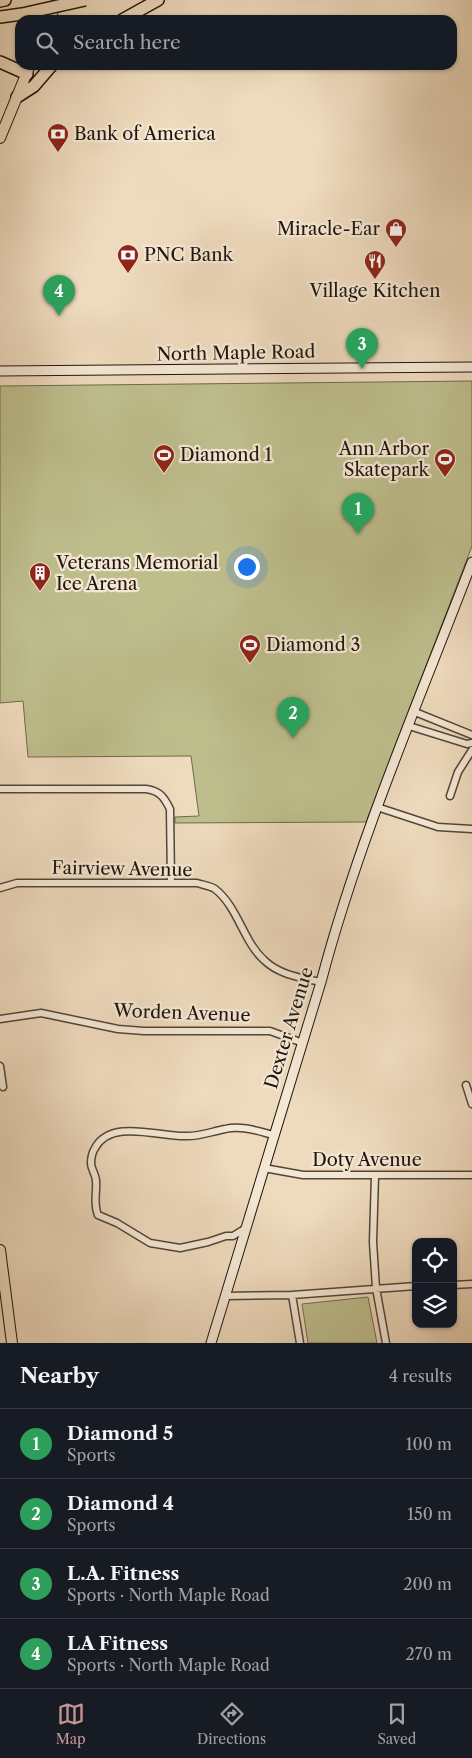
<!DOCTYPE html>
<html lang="en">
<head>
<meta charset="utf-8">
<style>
	:root { --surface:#171b24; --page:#242831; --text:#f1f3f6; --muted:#9ea1a6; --line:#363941; --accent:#c59692 }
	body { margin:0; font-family:"Libre Caslon Text",serif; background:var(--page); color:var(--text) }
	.controls { position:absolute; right:15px; bottom:15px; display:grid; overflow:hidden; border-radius:10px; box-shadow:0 1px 4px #0004 }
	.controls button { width:45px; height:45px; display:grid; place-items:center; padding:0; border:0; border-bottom:1px solid var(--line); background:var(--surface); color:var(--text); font:25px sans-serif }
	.you { position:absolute; left:246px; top:566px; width:18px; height:18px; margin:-12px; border:4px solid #fff; border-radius:50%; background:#1a73e8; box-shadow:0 0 0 8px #1a73e833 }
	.badge { display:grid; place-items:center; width:32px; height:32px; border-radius:50%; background:var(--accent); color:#fff; font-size:16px; font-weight:700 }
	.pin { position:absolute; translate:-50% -41px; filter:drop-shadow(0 1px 2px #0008) }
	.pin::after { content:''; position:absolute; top:26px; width:18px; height:15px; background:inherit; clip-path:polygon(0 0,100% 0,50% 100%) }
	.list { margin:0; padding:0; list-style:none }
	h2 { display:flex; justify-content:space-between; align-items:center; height:65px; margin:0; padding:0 20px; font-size:21px }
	h2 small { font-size:16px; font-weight:400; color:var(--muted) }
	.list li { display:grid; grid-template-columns:32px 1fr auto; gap:15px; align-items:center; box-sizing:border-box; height:70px; padding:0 20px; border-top:1px solid var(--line) }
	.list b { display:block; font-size:19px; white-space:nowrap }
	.list p { margin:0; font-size:16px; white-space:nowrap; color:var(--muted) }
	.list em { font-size:16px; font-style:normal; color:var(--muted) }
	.icon { flex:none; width:28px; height:28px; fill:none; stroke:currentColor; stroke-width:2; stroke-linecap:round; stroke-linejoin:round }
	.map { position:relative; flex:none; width:472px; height:1343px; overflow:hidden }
	.search { position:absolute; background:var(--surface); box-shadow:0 1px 4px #0004; left:15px; right:15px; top:15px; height:55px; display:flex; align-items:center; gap:12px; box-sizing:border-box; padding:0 18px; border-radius:15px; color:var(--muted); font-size:19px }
	.sheet { height:345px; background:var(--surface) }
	nav { display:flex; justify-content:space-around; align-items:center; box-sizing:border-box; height:70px; border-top:1px solid var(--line); background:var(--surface); font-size:14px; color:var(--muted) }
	nav a { display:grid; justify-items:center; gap:2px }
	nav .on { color:var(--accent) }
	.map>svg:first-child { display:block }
	.green { fill:#bebe8d; stroke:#6e6a4c }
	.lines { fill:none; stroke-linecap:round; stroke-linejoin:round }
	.minor-casing { stroke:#534638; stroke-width:9 }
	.secondary-casing { stroke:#1f150c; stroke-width:11 }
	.primary-casing { stroke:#1f150c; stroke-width:12 }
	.motorway-casing { stroke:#1f150c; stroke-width:14 }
	.minor { stroke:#f4e7d4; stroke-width:6 }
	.secondary { stroke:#f4e7d4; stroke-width:9 }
	.primary { stroke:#eedabd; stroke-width:10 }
	.motorway { stroke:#eedabd; stroke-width:11 }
	.motorway-bridge-casing { stroke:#1f150c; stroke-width:14; stroke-linecap:butt }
	.motorway-bridge { stroke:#eedabd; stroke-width:11 }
	.labels { text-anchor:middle; stroke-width:4.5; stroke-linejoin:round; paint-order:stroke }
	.poi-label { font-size:18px; fill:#1f150c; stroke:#f4e7d4; text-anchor:start }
	.street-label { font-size:18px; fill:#1f150c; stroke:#f4e7d4 }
</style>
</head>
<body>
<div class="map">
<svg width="472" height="1343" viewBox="0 0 472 1343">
	<rect width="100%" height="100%" fill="#eedabd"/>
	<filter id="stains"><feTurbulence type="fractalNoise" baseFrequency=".004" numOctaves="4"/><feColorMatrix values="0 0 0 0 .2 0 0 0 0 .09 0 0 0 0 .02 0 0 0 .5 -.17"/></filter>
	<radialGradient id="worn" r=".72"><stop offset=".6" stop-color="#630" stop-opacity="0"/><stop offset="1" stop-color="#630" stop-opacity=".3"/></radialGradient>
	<!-- green -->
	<path class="green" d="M472,381v165l-106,276 -191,1v-6l24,-1 -8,-60 -163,1 -5,-56 -23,2v-317z
		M368,1297l9,46h-69l-6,-39z"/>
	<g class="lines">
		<!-- minor casing -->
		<g class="minor-casing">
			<path id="minor" d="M415,712l57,23
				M409,726l58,18 5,-1
				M0,789h146c14,2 18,8 24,20l1,73
				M450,796l8,-24 14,-22
				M377,807l61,20 34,2
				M0,888l17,-5h180c6,2 14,3 18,6 23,18 28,52 49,71 15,15 38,18 57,22
				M0,1019l41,-6 77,16 26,2h126l33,12
				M0,1066l3,21
				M466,1085l6,19
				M264,1168l39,7h169
				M375,1176l-2,66 3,46 10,55
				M246,1228l-13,8h-7l-18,6 -28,6 -30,-5 -33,-20 -19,-8c-5,-12 -1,-22 -2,-34 0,-6 -5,-12 -5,-18 0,-5 1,-10 4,-15 16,-29 61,-12 89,-12 14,1 26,-4 41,-7 16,-4 33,2 48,6
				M453,1285l19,-1
				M292,1295l8,48
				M226,1296l66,-1 124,-9"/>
		</g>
		<!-- secondary casing -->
		<g class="secondary-casing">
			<path id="secondary" d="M0,371l472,-4
				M211,1343l110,-361c38,-144 98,-281 151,-420"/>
		</g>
		<!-- primary casing -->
		<g class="primary-casing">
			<path id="primary" d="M49,20l9,-20
				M0,138l30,-73
				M0,1250l12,93"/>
		</g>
		<!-- motorway casing -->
		<g class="motorway-casing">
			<path id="motorway" d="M0,1l5,-1
				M0,17l22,-3
				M122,20l36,-20
				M0,62l27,12
				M17,97l17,-11 18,-21"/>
		</g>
		<!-- minor -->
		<use href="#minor" class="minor"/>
		<!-- secondary -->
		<use href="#secondary" class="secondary"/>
		<!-- primary -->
		<use href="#primary" class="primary"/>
		<!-- motorway -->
		<use href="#motorway" class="motorway"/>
		<!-- motorway-bridge casing -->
		<g class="motorway-bridge-casing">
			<path id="motorway-bridge" d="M22,14l63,-14"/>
		</g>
		<!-- motorway-bridge -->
		<use href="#motorway-bridge" class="motorway-bridge"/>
	</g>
	<!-- icons -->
	<defs>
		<g id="bank-pin" transform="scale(1.125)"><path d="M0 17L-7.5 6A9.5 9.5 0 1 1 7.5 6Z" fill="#8f2418" stroke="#f4e7d4"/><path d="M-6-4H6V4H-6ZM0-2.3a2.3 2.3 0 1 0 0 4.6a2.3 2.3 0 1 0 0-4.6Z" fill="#fff"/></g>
		<g id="shop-pin" transform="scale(1.125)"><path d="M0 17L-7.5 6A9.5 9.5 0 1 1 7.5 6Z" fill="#8f2418" stroke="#f4e7d4"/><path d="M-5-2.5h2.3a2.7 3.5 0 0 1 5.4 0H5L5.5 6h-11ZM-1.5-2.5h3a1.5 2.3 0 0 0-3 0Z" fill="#fff"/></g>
		<g id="restaurant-pin" transform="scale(1.125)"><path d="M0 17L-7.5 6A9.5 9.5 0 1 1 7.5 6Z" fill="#8f2418" stroke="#f4e7d4"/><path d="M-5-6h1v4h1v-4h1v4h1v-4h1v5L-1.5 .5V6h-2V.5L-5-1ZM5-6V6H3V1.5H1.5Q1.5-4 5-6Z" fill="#fff"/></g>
		<g id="stadium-pin" transform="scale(1.125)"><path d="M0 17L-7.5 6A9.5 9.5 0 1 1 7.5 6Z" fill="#8f2418" stroke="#f4e7d4"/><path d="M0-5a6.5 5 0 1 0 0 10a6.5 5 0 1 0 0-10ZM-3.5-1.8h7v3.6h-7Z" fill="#fff"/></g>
		<g id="building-pin" transform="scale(1.125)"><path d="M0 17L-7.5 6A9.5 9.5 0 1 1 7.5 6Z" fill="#8f2418" stroke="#f4e7d4"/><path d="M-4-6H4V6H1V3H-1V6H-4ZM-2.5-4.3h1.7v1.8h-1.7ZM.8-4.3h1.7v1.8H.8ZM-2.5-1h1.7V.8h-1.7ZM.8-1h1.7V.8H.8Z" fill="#fff"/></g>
	</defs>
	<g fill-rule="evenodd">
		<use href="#bank-pin" x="58" y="134"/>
		<use href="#shop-pin" x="396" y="229"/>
		<use href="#bank-pin" x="128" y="255"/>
		<use href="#restaurant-pin" x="375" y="261"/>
		<use href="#stadium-pin" x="164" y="455"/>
		<use href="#stadium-pin" x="445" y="459"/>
		<use href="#building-pin" x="40" y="573"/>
		<use href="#stadium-pin" x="250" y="645"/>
	</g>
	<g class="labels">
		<!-- poi labels -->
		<g class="poi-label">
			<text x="74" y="140">Bank of America</text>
			<text x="380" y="235" text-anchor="end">Miracle-Ear</text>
			<text x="144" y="261">PNC Bank</text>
			<text x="375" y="297" text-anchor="middle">Village Kitchen</text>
			<text x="429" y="455" text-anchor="end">Ann Arbor<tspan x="429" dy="21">Skatepark</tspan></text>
			<text x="180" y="461">Diamond 1</text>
			<text x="56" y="569">Veterans Memorial<tspan x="56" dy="21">Ice Arena</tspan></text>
			<text x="266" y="651">Diamond 3</text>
		</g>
		<!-- street labels -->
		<g class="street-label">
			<text transform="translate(236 353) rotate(-1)" y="6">North Maple Road</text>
			<text transform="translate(122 869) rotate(1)" y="6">Fairview Avenue</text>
			<text transform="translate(182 1013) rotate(2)" y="6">Worden Avenue</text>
			<text transform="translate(289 1028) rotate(-73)" y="6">Dexter Avenue</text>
			<text x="367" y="1166">Doty Avenue</text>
		</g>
	</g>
	<rect width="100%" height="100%" filter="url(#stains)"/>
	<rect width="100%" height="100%" fill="url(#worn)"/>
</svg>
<div class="controls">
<button><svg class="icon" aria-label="locate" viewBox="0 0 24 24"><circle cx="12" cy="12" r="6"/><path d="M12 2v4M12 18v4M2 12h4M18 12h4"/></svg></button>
<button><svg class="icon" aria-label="layers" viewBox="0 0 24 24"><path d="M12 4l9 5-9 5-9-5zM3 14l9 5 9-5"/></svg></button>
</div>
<div class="you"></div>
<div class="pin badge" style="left:358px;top:534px;background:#2e9e5b">1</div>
<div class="pin badge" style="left:293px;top:738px;background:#2e9e5b">2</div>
<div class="pin badge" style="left:362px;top:369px;background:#2e9e5b">3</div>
<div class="pin badge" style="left:59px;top:316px;background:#2e9e5b">4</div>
<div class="search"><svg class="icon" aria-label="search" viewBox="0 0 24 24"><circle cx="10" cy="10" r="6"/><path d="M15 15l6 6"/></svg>Search here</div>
</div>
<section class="sheet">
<h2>Nearby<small>4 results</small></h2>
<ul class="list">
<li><span class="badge" style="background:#2e9e5b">1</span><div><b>Diamond 5</b><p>Sports</p></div><em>100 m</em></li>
<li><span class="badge" style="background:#2e9e5b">2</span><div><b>Diamond 4</b><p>Sports</p></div><em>150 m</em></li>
<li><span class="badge" style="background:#2e9e5b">3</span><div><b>L.A. Fitness</b><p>Sports · North Maple Road</p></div><em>200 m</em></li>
<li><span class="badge" style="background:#2e9e5b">4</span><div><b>LA Fitness</b><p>Sports · North Maple Road</p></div><em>270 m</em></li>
</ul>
</section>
<nav>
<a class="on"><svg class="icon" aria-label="map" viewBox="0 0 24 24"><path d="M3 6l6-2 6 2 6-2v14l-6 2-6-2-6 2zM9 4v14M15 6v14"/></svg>Map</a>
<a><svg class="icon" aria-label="directions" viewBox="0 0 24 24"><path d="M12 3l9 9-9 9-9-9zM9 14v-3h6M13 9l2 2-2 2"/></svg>Directions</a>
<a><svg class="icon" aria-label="saved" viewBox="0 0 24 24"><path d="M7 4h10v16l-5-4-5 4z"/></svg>Saved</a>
</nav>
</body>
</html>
